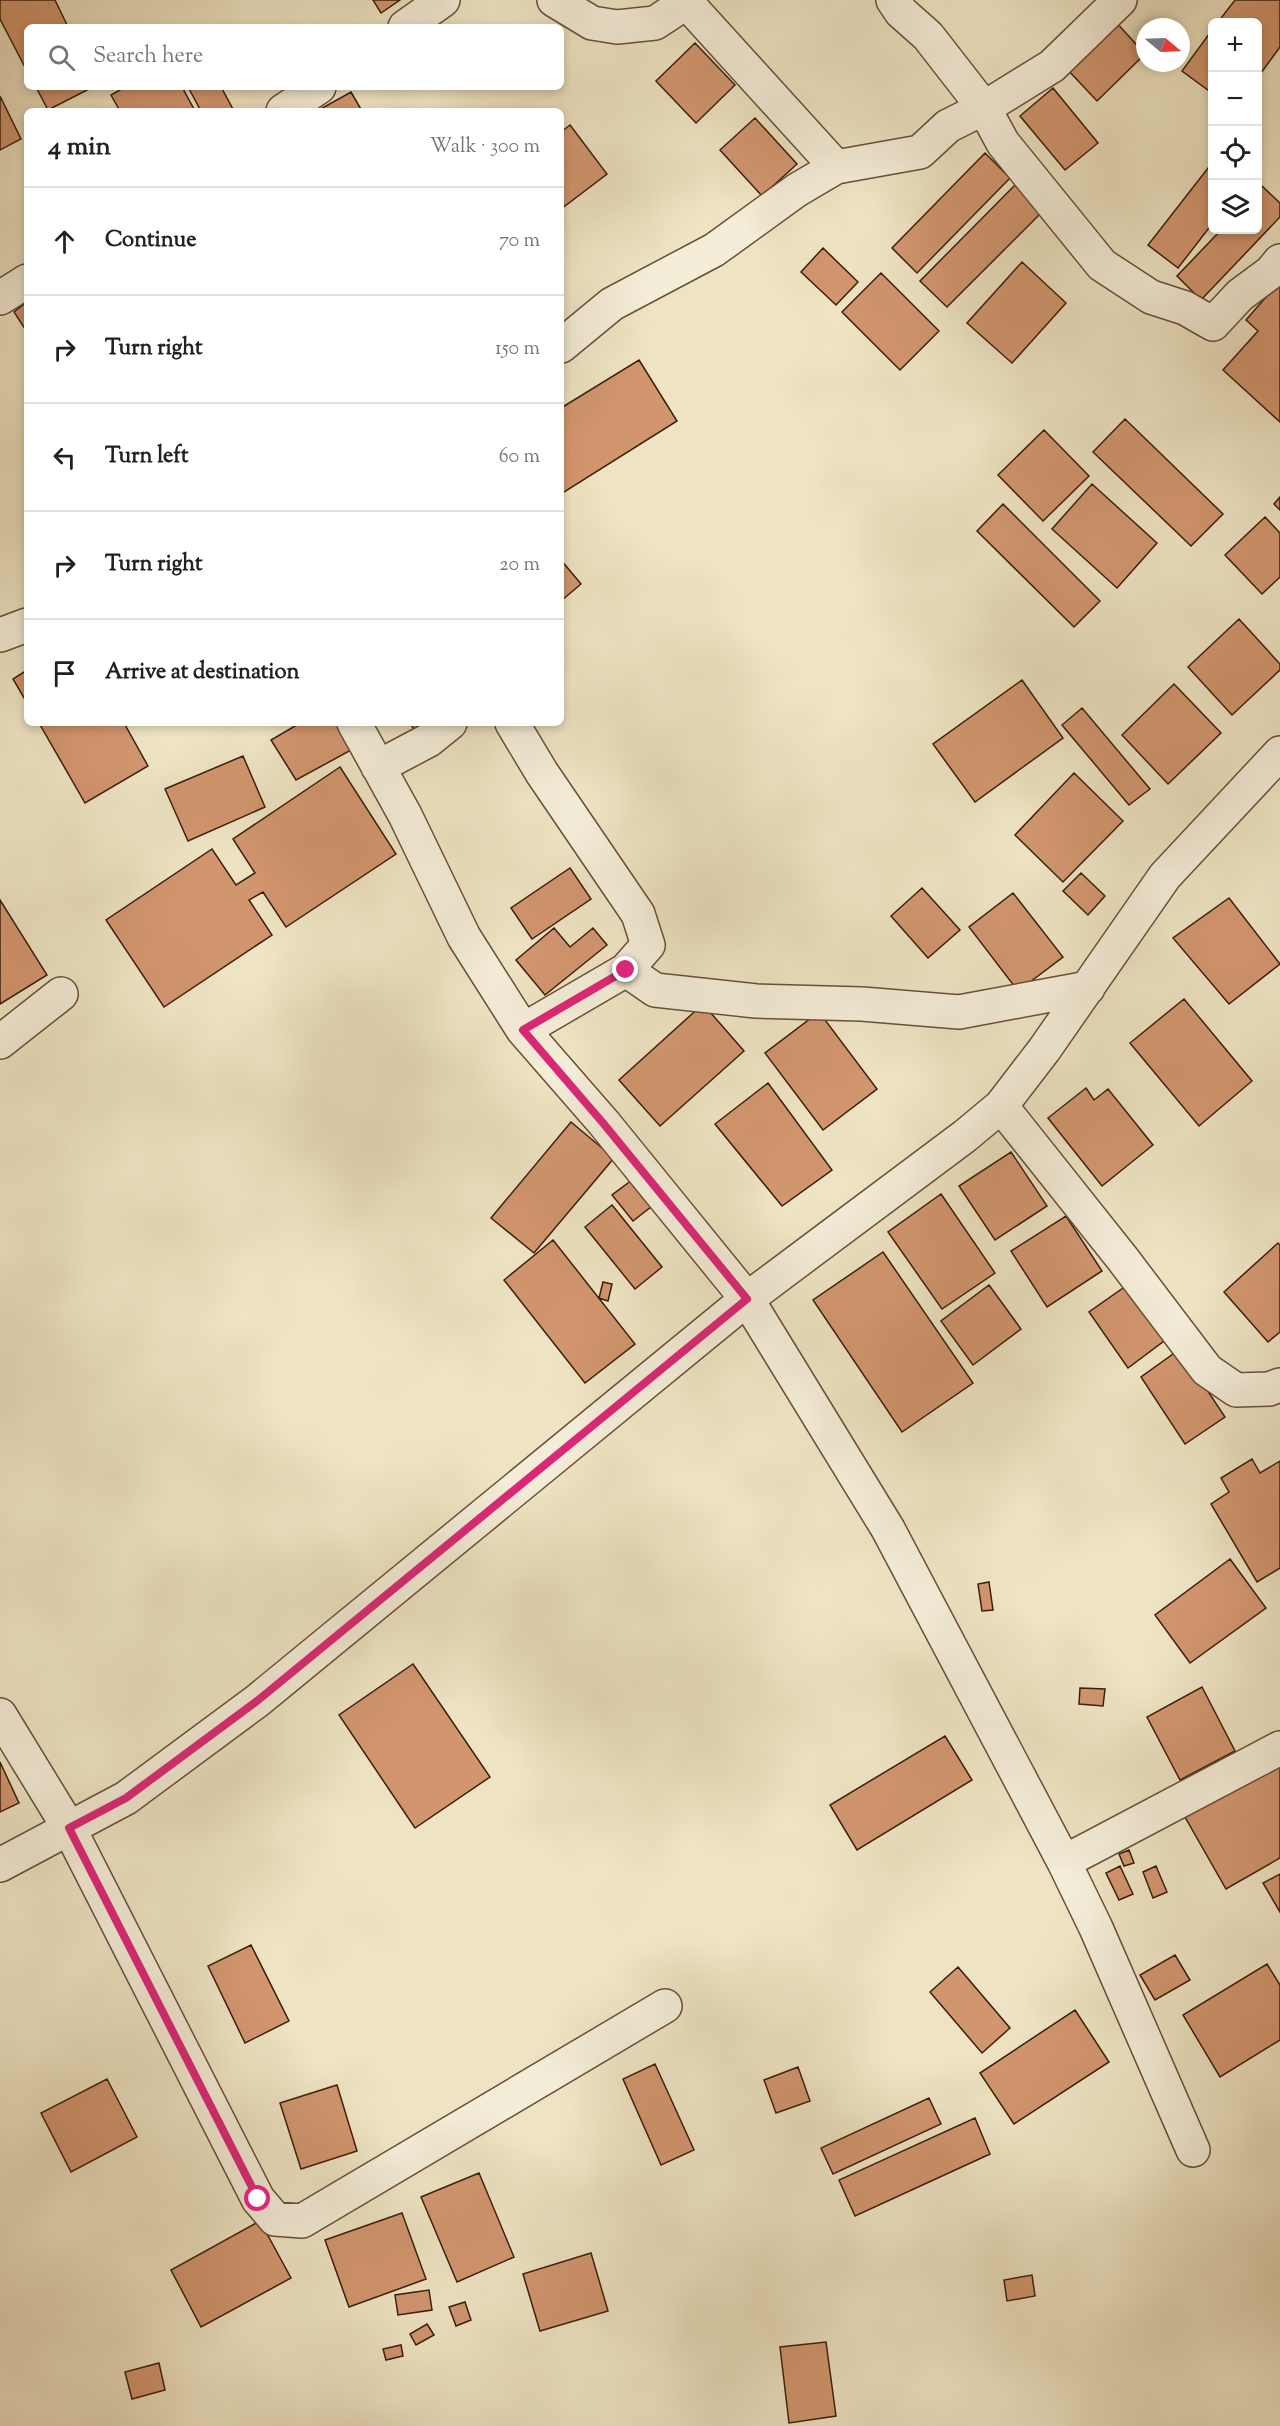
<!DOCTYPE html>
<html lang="en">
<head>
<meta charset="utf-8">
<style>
	:root { --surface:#fff; --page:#f2f2f2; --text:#202124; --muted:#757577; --line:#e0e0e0 }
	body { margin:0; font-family:"Sorts Mill Goudy",serif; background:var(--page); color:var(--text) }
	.controls { position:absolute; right:18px; top:18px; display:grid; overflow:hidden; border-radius:9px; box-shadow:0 3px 9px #0003 }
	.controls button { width:54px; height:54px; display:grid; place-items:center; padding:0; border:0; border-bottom:2px solid var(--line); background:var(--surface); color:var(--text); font:30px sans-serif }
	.compass { position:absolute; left:1136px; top:18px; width:54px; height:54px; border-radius:50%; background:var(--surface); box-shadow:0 3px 9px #0003; rotate:109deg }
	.stop { position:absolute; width:18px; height:18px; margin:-14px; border:4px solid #db2777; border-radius:50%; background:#fff }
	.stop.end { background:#db2777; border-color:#fff; box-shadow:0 2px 6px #0008 }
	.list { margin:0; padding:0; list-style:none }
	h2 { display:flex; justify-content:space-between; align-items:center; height:78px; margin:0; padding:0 24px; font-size:26px }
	h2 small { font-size:20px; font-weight:400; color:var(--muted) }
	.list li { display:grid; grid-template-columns:39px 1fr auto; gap:18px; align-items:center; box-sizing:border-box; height:108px; padding:0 24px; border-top:2px solid var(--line) }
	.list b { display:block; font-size:22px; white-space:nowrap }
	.list em { font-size:20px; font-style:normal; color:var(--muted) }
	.icon { flex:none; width:33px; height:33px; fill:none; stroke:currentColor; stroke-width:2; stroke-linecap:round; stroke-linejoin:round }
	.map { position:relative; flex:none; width:1280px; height:2426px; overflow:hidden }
	.search { position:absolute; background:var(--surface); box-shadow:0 3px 9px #0003; left:24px; top:24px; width:540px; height:66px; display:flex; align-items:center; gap:15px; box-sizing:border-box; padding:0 21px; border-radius:9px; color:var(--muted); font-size:22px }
	.panel { position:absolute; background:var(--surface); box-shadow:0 3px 9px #0003; left:24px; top:108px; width:540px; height:618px; border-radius:9px }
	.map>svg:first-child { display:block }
	.building { fill:#d2966f; stroke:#3b1d0b; stroke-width:1.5 }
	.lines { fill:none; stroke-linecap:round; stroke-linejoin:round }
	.minor-casing { stroke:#684f39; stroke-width:36 }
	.minor { stroke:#f4edd8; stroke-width:33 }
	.route { stroke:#db2777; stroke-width:8 }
</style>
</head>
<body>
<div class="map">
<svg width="1280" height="2426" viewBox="0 0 1280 2426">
	<rect width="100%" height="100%" fill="#eee4c3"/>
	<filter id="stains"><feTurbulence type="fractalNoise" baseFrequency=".00333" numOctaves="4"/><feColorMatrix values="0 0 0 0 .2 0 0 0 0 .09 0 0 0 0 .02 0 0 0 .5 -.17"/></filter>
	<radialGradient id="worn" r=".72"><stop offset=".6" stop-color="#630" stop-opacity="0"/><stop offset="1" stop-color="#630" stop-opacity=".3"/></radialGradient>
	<!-- building -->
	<path class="building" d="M0,0h55l13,27h-41v44l-27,-52z
		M373,0h27l-19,13z
		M1235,0h45v47l-22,30v-55h-40z
		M1115,21l30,33 -48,47 -31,-33z
		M1212,30v63l-30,-22z
		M695,43l40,42 -39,38 -40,-42z
		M36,87h57l-45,23z
		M125,87h57l13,24h-75l-9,-16z
		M188,87h33l13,24h-33z
		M1053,88l45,55 -33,27 -45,-54z
		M351,92l11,19h-45z
		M0,96l21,43 -21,11z
		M755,118l42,46 -35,32 -42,-46z
		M570,125l37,49 -46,35v-77z
		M985,153l25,25 -93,95 -25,-25z
		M1212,163v61l-34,44 -30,-23z
		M1015,185l28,26 -96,96 -27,-26z
		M1262,186l18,17v14l-79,83 -24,-24 44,-46h37v-39z
		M823,248l35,34 -22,23 -35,-33z
		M1022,262l44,41 -54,60 -45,-40z
		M881,273l58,58 -39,39 -58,-58z
		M1280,281v141l-57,-52 35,-39 -12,-11z
		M27,302v30l-13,-20z
		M639,360l38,61 -116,73v-86z
		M1125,419l98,95 -32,32 -98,-94z
		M1044,430l45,46 -46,45 -45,-46z
		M1092,484l65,59 -40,45 -65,-59z
		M1280,497v13l-6,-6z
		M1003,504l97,97 -26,26 -97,-96z
		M1265,517l15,16v44l-18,17 -37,-39z
		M561,560l20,24 -20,17z
		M1239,619l41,45v6l-48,45 -44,-48z
		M27,670v33l-14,-24z
		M1022,680l41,58 -88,64 -42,-58z
		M1174,684l47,49 -53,51 -46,-49z
		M1082,708l68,81 -21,16 -67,-80z
		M39,723h85l24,43 -63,37z
		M300,723h38l15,26 -57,31 -25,-40z
		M410,723h28l-20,13z
		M243,756l22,51 -77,34 -23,-52z
		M340,767l56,87 -110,73 -23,-35 -14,8 23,35 -108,72 -58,-87 106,-71 24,36 19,-12 -22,-34z
		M1074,773l49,48 -60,61 -48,-47z
		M570,868l21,31 -59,40 -21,-31z
		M1081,873l24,23 -17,19 -25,-24z
		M922,888l38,42 -32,28 -37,-42z
		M1013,893l50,64 -45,34 -49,-64z
		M1229,898l51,66 -51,40 -56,-66z
		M0,900l47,75 -47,29z
		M554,928l16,19 23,-19 14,17 -62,50 -29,-35z
		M1184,999l68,82 -53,45 -69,-83z
		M703,1004l41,47 -84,75 -41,-46z
		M819,1012l58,77 -54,41 -58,-77z
		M768,1083l64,87 -50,36 -67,-82z
		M1086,1088l8,12 14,-11 45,56 -51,41 -54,-68z
		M571,1122l43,36 -80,95 -43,-35z
		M1011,1152l36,54 -52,34 -36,-54z
		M632,1180l20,26 -19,15 -21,-26z
		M941,1194l54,79 -53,36 -54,-77z
		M612,1205l50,62 -27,22 -50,-62z
		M1066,1216l36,55 -55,36 -36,-56z
		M553,1240l82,104 -50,39 -81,-103z
		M1278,1243l2,2v87l-12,10 -44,-50z
		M883,1252l90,131 -71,49 -89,-132z
		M1133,1281l39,54 -44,33 -39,-56z
		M603,1282l9,2 -4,17 -9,-3z
		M989,1285l32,44 -48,36 -32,-44z
		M1180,1349l45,68 -40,27 -44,-67z
		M1252,1459l8,14 20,-12v107l-23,14 -46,-78 18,-12 -8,-14z
		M1230,1559l36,49 -76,55 -35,-48z
		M989,1582l4,28 -11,1 -4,-27z
		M413,1664l77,113 -75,51 -76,-113z
		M1202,1687l33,64 -55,29 -33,-63z
		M1080,1688l25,1 -2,17 -24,-2z
		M945,1736l27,44 -115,70 -27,-45z
		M1280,1761v97l-54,31 -41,-72z
		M0,1762l19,41 -19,9z
		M1129,1850l5,13 -10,3 -5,-12z
		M1120,1866l13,28 -14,6 -13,-27z
		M1156,1866l11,26 -14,6 -10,-26z
		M1280,1874v38l-17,-29z
		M251,1945l38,76 -44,22 -37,-77z
		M1175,1955l15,25 -35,20 -15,-25z
		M1267,1964l13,21v55l-60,37 -37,-62z
		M958,1967l52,61 -28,25 -52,-61z
		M1075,2010l34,52 -95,62 -34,-51z
		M655,2064l39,86 -33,15 -38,-86z
		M798,2067l12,34 -34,12 -12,-33z
		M107,2079l30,58 -66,35 -30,-59z
		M337,2085l20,66 -56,18 -21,-66z
		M929,2098l12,26 -108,50 -12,-26z
		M975,2118l15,36 -135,62 -16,-36z
		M479,2173l35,84 -57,25 -36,-85z
		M402,2213l24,66 -77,28 -24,-67z
		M260,2221l31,57 -90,49 -30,-57z
		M591,2253l17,58 -68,20 -17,-57z
		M1032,2275l3,21 -28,5 -3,-21z
		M429,2290l3,20 -34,5 -3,-20z
		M465,2302l6,18 -15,6 -7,-19z
		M427,2324l7,11 -18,10 -6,-11z
		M826,2342l10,74 -47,7 -9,-76z
		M401,2345l2,11 -17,4 -3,-11z
		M159,2363l6,27 -33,9 -7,-27z"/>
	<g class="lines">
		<!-- minor casing -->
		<g class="minor-casing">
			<path id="minor" d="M554,0l38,23 25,4 38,-4 35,-23
				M893,0l8,12 27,24 56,72 19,35 99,122 49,32 34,11 28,16 27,-29 31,-23 9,-11
				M687,3l149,164
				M405,27l38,-27
				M283,111l36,-24
				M0,298l27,-17
				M561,346l51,-42 102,-54 83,-60 39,-23 84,-15 28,-26 36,-18 68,-42 68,-66
				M0,635l27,-10
				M354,723l51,92 59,122 59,93 81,93 143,176 141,230 176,333 32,66 97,222
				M512,723l30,50 96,141 10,31 -22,25 -103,60
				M378,767l51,-27 21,-17
				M626,970l29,20 101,11 106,3 97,8 129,-24
				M0,1042l61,-48
				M1001,1106l121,152 85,112 29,20 33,-1 11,-4
				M0,1715l69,113 189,371 17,20 27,2 363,-215
				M1064,1862l216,-114
				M0,1865l126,-67 131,-97 490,-402 218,-163 36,-30 43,-56 121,-174 115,-123"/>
		</g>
		<!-- minor -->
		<use href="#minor" class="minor"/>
	</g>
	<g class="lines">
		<!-- route -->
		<path class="route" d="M258,2199l-189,-371 57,-30 131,-97 490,-402 -144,-176 -80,-93 103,-60"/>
	</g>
	<rect width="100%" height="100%" filter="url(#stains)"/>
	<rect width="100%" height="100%" fill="url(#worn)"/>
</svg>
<div class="controls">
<button>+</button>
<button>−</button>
<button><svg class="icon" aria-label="locate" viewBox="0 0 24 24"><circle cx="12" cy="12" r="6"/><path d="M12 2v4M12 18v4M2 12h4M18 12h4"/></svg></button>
<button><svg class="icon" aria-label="layers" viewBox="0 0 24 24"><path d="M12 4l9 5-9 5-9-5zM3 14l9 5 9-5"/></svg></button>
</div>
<svg class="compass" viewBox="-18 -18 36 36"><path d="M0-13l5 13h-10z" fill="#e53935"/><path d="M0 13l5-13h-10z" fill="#757577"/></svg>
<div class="stop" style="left:258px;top:2199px"></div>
<div class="stop end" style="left:626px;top:970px"></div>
<div class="search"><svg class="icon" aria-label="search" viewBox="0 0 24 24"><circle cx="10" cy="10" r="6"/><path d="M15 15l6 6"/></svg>Search here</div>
<section class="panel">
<h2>4 min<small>Walk · 300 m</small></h2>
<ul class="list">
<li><svg class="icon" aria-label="ahead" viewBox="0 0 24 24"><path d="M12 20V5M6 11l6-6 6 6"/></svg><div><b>Continue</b></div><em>70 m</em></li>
<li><svg class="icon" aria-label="right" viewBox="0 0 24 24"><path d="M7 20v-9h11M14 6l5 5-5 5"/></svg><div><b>Turn right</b></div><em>150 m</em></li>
<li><svg class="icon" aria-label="left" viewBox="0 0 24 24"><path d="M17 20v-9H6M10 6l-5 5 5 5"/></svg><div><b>Turn left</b></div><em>60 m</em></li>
<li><svg class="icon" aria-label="right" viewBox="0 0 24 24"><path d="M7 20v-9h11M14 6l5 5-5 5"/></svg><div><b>Turn right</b></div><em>20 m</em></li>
<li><svg class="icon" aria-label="arrive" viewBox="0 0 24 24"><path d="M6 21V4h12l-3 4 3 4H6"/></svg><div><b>Arrive at destination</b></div></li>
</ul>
</section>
</div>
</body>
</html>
